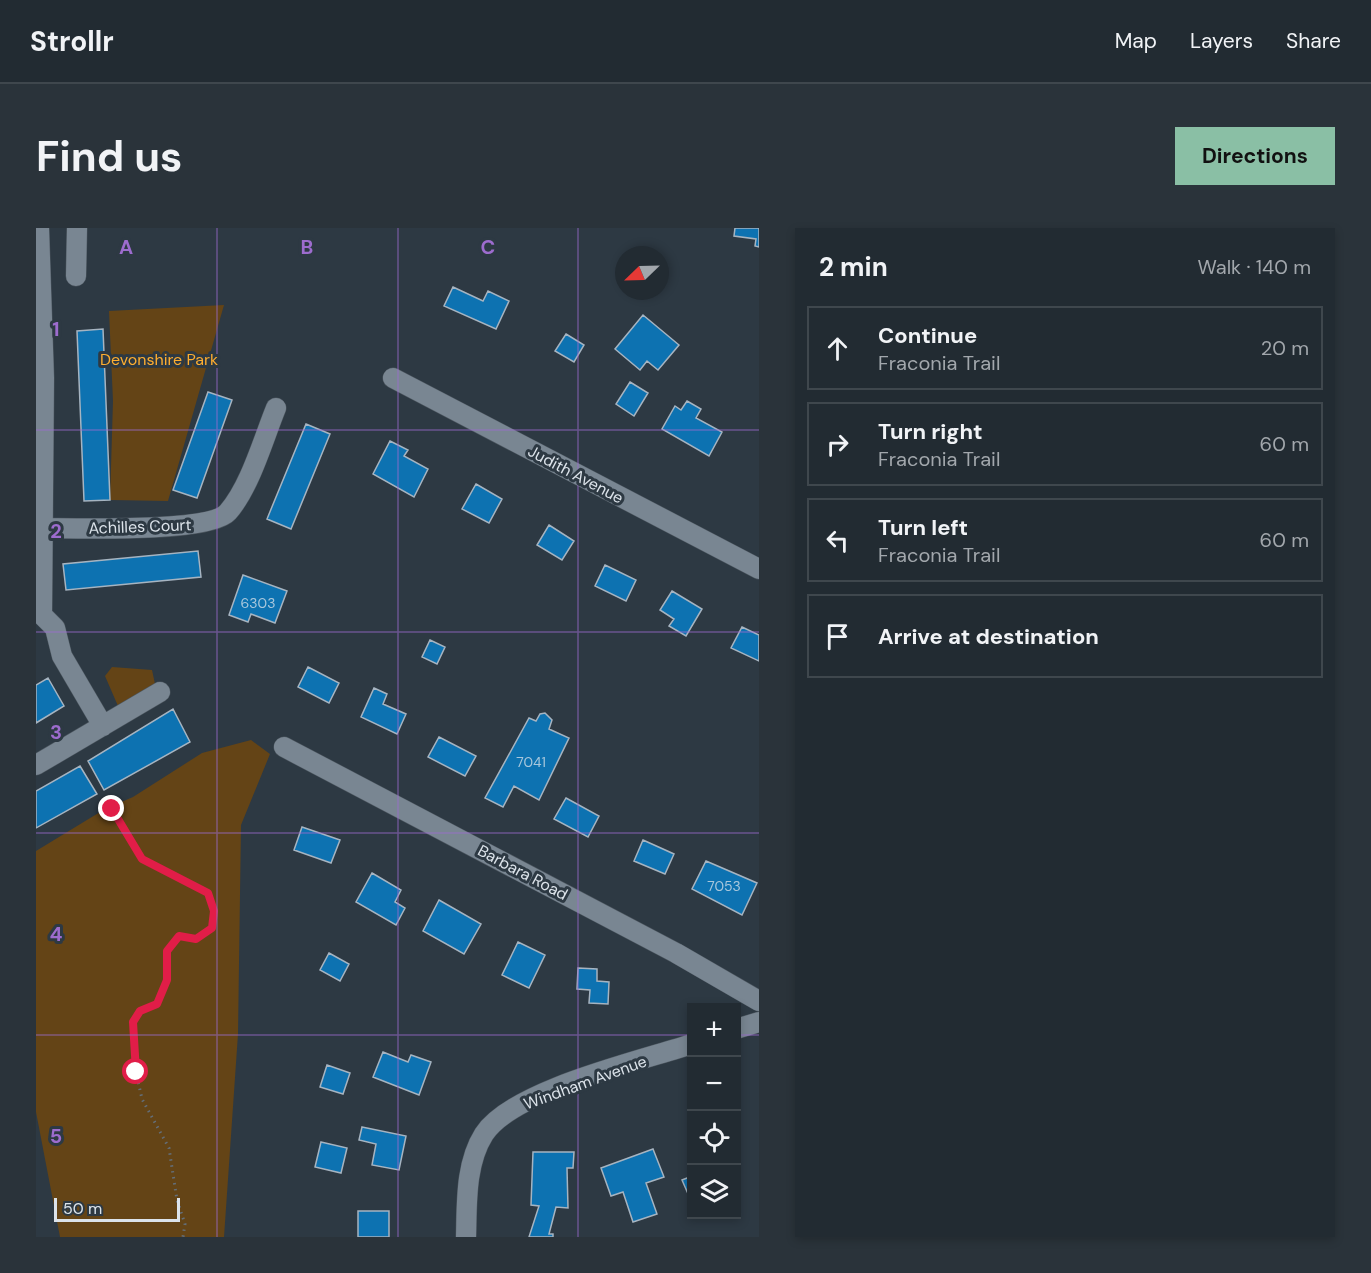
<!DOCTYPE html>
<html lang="en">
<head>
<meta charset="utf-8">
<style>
	:root { --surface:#222b32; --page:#2a333a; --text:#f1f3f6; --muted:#a2a7ac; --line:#3f474d; --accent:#8abfa5 }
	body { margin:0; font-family:"DM Sans",sans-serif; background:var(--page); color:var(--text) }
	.controls { position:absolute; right:18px; bottom:18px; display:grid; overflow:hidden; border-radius:0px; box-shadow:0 3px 9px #0003 }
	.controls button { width:54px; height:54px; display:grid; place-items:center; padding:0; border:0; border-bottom:2px solid var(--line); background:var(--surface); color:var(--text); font:30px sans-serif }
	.compass { position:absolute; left:579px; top:18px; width:54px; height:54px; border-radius:50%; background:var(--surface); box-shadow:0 3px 9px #0003; rotate:247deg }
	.scale { position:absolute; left:18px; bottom:15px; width:126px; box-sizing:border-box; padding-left:6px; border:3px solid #dce3ea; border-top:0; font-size:16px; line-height:21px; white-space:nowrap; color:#dce3ea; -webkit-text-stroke:4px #2d3943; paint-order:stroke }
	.stop { position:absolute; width:18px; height:18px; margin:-14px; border:4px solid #e11d48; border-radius:50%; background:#fff }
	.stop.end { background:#e11d48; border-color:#fff; box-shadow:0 2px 6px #0008 }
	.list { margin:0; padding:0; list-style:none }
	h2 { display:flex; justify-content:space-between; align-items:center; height:78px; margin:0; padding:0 24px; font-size:26px }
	h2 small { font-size:20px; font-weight:400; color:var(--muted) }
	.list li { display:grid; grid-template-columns:39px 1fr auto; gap:18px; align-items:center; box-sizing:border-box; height:84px; margin:0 12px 12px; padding:0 12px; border:2px solid var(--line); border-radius:0px }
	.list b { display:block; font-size:22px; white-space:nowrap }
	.list p { margin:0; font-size:20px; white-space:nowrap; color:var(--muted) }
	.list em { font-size:20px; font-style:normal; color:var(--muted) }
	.icon { flex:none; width:33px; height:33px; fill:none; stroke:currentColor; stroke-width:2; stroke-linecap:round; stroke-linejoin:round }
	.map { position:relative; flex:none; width:723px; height:1009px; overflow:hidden; border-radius:0px }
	header { display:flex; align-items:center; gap:36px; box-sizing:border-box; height:84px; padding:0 30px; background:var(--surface); border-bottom:2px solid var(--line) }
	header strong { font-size:28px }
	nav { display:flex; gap:33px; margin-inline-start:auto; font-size:21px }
	.intro { display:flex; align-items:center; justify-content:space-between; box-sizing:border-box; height:144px; padding:0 36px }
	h1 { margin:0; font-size:42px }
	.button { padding:15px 27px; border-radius:0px; background:var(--accent); color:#111; font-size:21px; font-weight:700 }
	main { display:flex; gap:36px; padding:0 36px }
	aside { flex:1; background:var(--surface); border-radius:0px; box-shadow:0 3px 9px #0003 }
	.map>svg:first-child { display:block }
	.green { fill:#644416 }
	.building { fill:#0d72b1; stroke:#a6b4c1; stroke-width:1.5 }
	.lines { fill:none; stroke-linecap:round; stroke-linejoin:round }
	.street-casing { stroke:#4d5760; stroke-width:21 }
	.path { stroke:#646e78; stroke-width:3; stroke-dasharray:1.5 4.5; stroke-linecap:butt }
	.street { stroke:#798692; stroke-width:20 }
	.route { stroke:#e11d48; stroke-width:8 }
	.grid { fill:none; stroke:#9d6cce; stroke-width:1.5; stroke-opacity:0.55 }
	.labels { text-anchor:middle; stroke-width:6; stroke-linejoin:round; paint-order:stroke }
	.number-label { font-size:14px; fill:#a8c7dc }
	.park-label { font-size:16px; fill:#feae30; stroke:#2d3943 }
	.street-label { font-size:16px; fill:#dce3ea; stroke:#2d3943 }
	.grid-label { font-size:20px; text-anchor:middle; font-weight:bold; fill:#9d6cce; stroke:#2d3943; stroke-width:6; stroke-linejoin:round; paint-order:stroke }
</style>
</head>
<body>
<header>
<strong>Strollr</strong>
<nav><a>Map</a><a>Layers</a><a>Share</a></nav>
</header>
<div class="intro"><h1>Find us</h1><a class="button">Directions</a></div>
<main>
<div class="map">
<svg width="723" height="1009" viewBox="0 0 723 1009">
	<rect width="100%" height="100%" fill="#2d3943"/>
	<!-- green -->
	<path class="green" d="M188,77l-56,196 -58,-1 3,-99 -4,-90z
		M76,439l40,3 3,14 -37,22 -13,-30z
		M215,512l19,14 -29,71 -3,209 -14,203h-164l-24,-125v-261l69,-42 28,-12 69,-44z"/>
	<!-- building -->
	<path class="building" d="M699,0h24v19l-4,-1 1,-7 -22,-3z
		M417,59l30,14 5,-10 21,10 -13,28 -52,-23z
		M607,87l36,30 -21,25 -11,-9 -7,9 -25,-21z
		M67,101l7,171 -26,1 -7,-170z
		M530,106l18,11 -10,17 -19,-11z
		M594,154l18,11 -14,23 -18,-12z
		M172,164l24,8 -35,98 -24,-8z
		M651,173l14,8 -5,9 26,14 -13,24 -47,-27 13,-23 6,4z
		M270,196l24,10 -39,95 -24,-10z
		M354,213l18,9 -4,6 24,13 -14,28 -41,-23z
		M440,256l26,15 -13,24 -27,-14z
		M513,297l25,16 -12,19 -25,-15z
		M162,323l3,26 -135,13 -3,-26z
		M569,337l31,15 -10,21 -31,-15z
		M207,347l44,16 -12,32 -24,-9 -3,8 -19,-7z
		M636,363l30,18 -16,27 -17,-10 5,-7 -14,-9z
		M706,399l17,8v26l-28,-13z
		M394,412l15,7 -8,17 -15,-7z
		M272,439l31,16 -10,20 -31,-16z
		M12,450l16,28 -28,17v-38z
		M338,460l13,6 -4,10 23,10 -9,20 -36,-17z
		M137,481l17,33 -86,48 -16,-29z
		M509,485l7,7 -3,9 20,9 -30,62 -25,-14 -11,21 -18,-9 44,-80 7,3 4,-7z
		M403,509l37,19 -11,20 -37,-19z
		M44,538l17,28 -61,34v-37z
		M530,570l33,18 -11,21 -34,-18z
		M266,599l38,13 -9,23 -37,-13z
		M607,612l31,14 -9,20 -31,-13z
		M670,633l51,22 -15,32 -50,-26z
		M336,645l29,17 -6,12 10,6 -9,17 -40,-23z
		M403,672l42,24 -17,30 -41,-23z
		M482,714l27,13 -16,33 -27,-13z
		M293,725l20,11 -9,17 -20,-11z
		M542,740l19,1v12l12,1 -1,22 -19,-1 1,-13 -13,-1z
		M347,824l25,10 3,-7 20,7 -12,33 -46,-18z
		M291,837l23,8 -7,21 -23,-7z
		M326,899l44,9 -7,34 -27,-5 4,-21 -17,-4z
		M285,914l26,6 -6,25 -26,-6z
		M617,921l11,28 -18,6 11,31 -24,8 -10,-30 -12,4 -10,-28z
		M497,924h41l-1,16h-6l1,40 -12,-1 -7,27h4v3h-24l10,-31 -8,-1z
		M656,948v27l-10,-23z
		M322,983h31v26h-31z"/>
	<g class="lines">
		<!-- street casing -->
		<g class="street-casing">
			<path id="street" d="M3,0l5,150 -2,237 13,13 7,28 41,70
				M40,48l1,-48
				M357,150l366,191
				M6,300c32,0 168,5 186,-16 22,-25 35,-72 48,-104
				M248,519l392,206 83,48
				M0,537l124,-73
				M700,801l23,-7
				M430,1009c1,-33 -1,-73 18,-103 29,-44 156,-73 208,-90"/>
		</g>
		<!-- path -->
		<path class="path" d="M76,581l30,50 66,34 7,18 -3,17 -16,11 -17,-3 -12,15v29l-10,23 -17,8 -7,11 3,50 6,27 27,49 8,52 8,24 -2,13"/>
		<!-- street -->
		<use href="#street" class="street"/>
	</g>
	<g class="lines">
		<!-- route -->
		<path class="route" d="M76,581l30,50 66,34 6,18 -2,17 -16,11 -17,-3 -12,15v29l-10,24 -17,7 -7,11 3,50"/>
	</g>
	<!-- grid -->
	<path class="grid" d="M181,0v1009M362,0v1009M542,0v1009M0,202h723M0,404h723M0,605h723M0,807h656M700,807h23"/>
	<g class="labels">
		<!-- number labels -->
		<g class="number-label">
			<text x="222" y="380">6303</text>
			<text x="495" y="539">7041</text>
			<text x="688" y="663">7053</text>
		</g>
		<!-- park labels -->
		<g class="park-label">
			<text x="123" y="137">Devonshire Park</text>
		</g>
		<!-- street labels -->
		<g class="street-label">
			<text transform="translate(540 246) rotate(28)" y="6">Judith Avenue</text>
			<text transform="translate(104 298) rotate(-2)" y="6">Achilles Court</text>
			<text transform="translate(487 644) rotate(28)" y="6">Barbara Road</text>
			<text transform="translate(549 854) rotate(-20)" y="6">Windham Avenue</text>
		</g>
	</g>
	<g class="grid-label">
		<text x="90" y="26">A</text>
		<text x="271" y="26">B</text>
		<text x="452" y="26">C</text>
		<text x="20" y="108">1</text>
		<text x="20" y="310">2</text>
		<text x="20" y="511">3</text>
		<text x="20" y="713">4</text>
		<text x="20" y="915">5</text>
	</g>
</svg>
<div class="controls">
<button>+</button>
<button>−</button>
<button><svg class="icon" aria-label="locate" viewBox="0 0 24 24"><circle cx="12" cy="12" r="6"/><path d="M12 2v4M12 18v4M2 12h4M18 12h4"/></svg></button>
<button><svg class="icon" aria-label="layers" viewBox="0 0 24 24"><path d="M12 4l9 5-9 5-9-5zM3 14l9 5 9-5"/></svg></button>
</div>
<svg class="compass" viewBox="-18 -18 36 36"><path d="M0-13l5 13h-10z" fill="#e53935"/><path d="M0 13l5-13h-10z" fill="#a2a7ac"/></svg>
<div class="scale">50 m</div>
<div class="stop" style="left:100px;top:844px"></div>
<div class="stop end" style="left:76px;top:581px"></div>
</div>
<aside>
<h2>2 min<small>Walk · 140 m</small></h2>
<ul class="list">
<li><svg class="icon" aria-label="ahead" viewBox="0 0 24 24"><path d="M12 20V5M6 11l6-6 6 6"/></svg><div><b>Continue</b><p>Fraconia Trail</p></div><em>20 m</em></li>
<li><svg class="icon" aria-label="right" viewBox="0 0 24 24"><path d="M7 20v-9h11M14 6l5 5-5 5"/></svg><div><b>Turn right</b><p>Fraconia Trail</p></div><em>60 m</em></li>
<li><svg class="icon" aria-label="left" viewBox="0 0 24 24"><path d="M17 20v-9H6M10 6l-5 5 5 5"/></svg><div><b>Turn left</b><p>Fraconia Trail</p></div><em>60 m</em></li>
<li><svg class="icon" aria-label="arrive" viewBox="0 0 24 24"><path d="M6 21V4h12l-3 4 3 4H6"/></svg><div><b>Arrive at destination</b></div></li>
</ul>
</aside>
</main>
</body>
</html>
